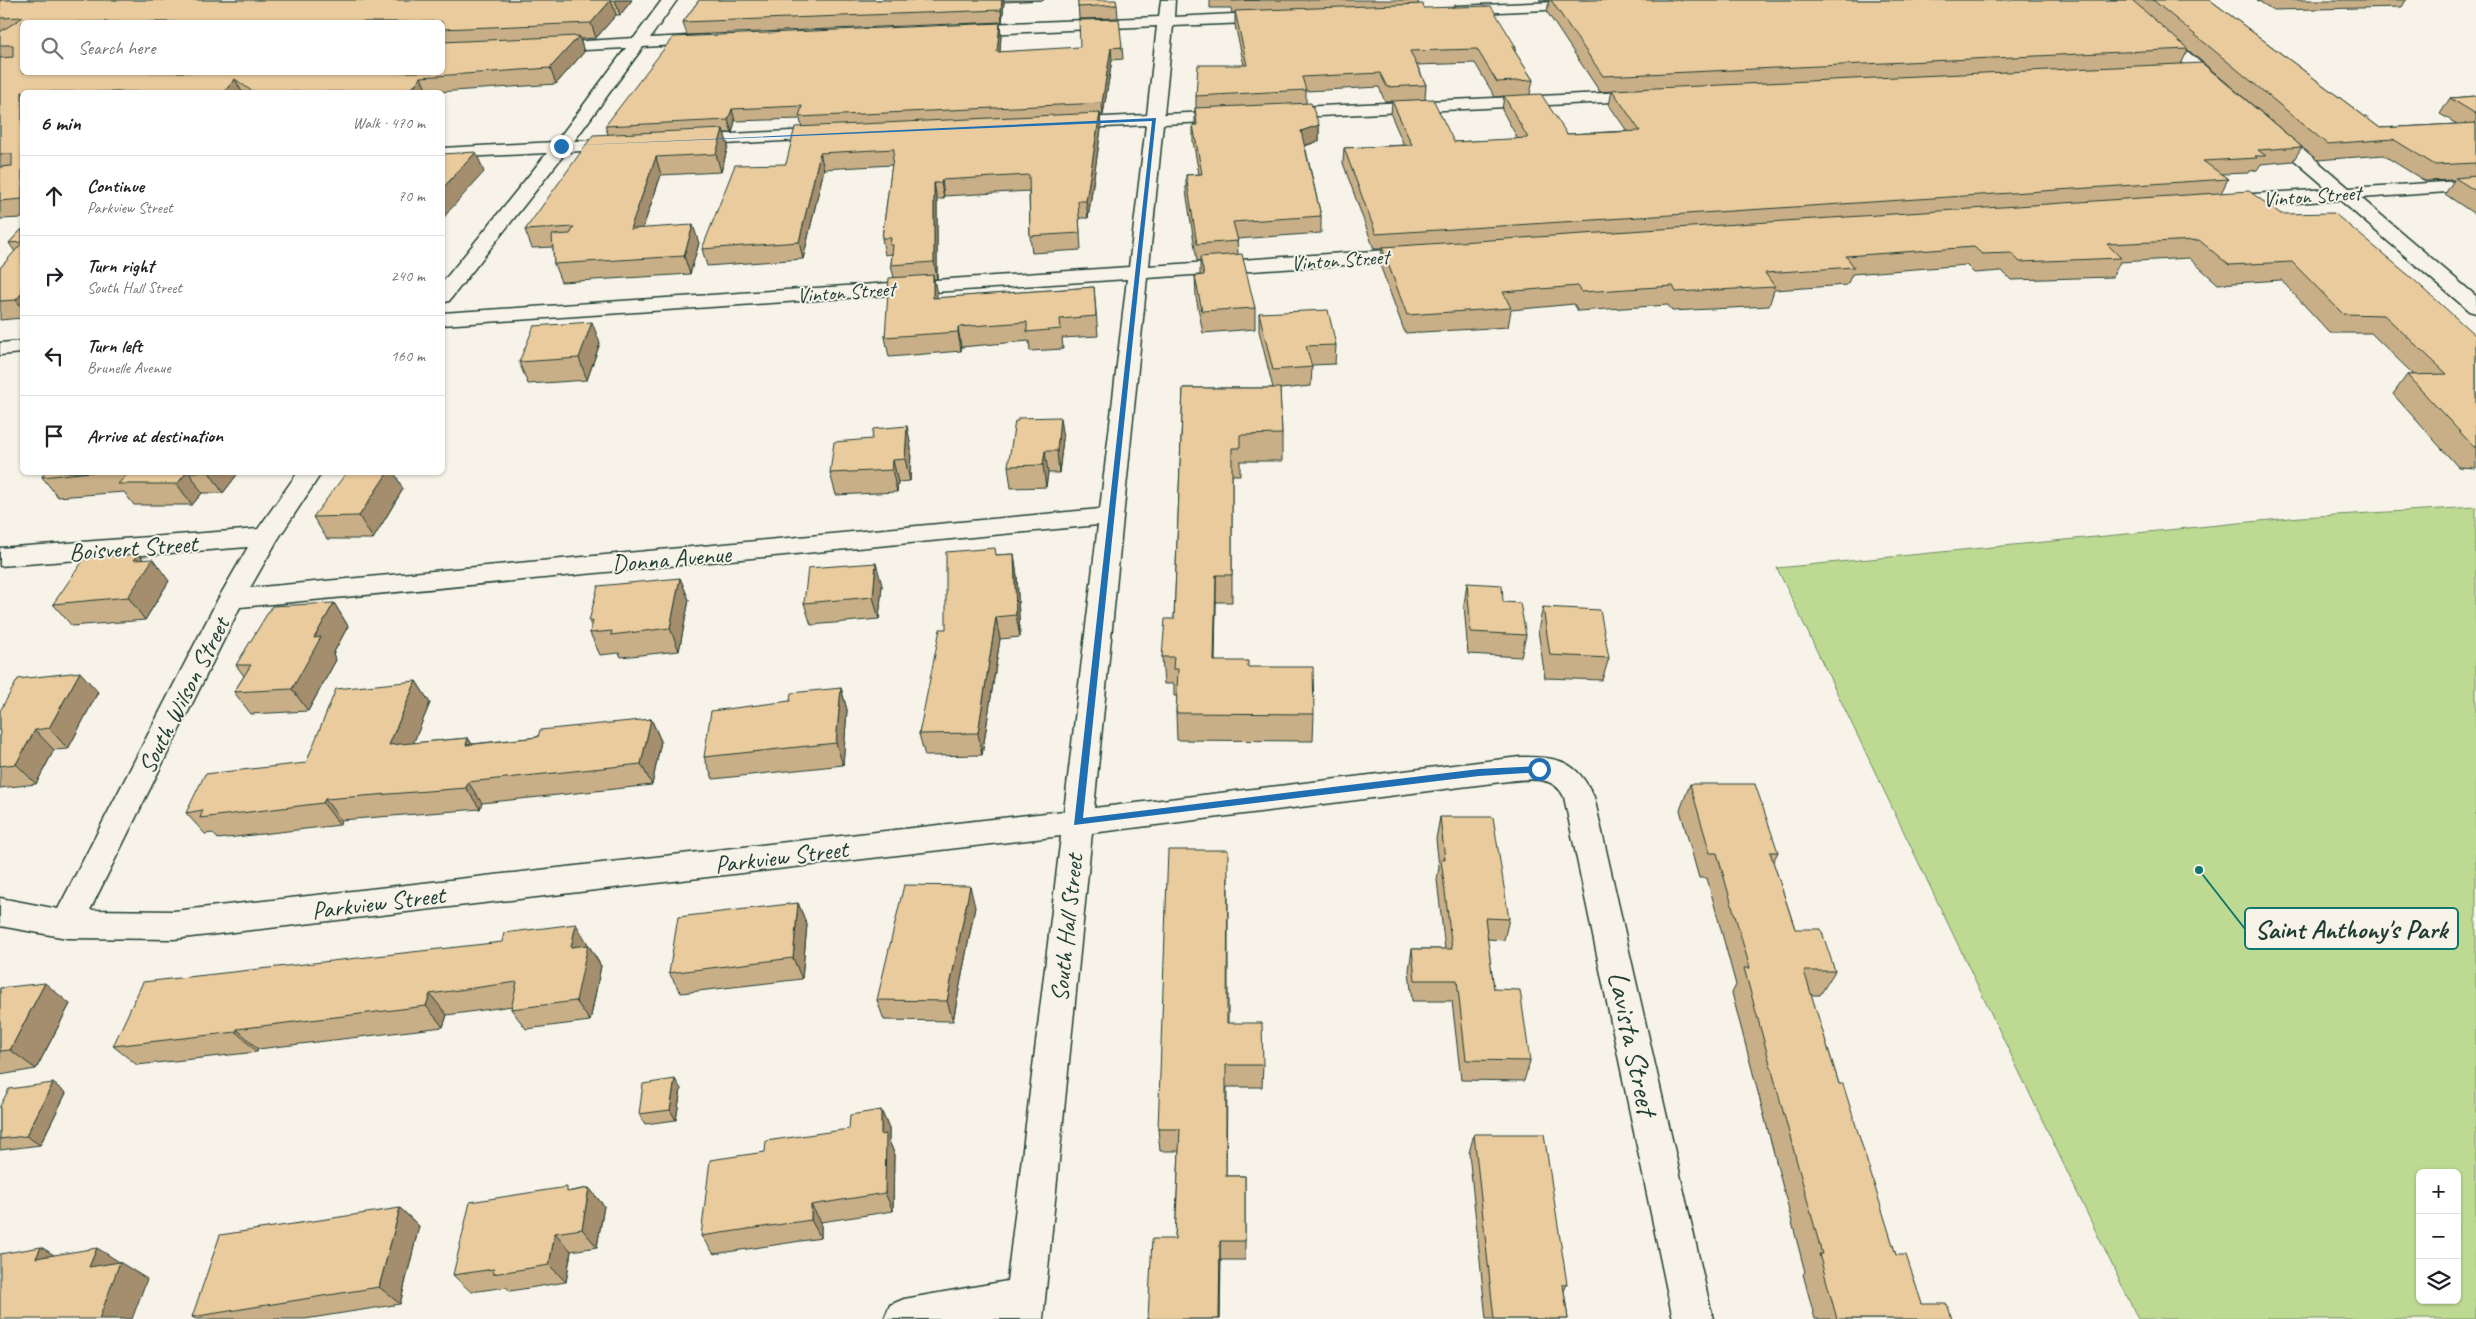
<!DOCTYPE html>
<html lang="en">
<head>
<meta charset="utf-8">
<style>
	:root { --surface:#fff; --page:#f6f6f6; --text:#202124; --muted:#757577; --line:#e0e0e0 }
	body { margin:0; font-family:Caveat,sans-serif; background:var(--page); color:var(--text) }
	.controls { position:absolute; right:15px; bottom:15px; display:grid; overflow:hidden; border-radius:8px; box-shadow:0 1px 4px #0004 }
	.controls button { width:45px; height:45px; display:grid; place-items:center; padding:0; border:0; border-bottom:1px solid var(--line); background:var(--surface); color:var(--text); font:25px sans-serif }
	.stop { position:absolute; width:15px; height:15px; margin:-11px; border:4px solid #1f6fb2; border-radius:50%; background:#fff }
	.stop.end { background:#1f6fb2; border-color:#fff; box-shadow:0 1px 5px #0008 }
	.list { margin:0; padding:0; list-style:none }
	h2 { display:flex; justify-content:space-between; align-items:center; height:65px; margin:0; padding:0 20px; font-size:21px }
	h2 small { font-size:16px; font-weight:400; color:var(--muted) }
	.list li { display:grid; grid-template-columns:32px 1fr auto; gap:15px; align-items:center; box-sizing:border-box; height:80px; padding:0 20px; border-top:1px solid var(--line) }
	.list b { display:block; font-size:19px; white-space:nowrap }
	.list p { margin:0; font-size:16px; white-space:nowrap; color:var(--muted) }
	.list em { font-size:16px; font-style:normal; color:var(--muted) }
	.icon { flex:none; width:28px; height:28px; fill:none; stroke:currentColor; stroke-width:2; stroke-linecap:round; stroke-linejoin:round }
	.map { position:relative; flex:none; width:2476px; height:1319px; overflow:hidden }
	.search { position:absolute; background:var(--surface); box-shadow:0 1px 4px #0004; left:20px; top:20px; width:425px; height:55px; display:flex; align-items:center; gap:12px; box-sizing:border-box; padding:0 18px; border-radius:8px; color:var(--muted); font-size:19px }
	.panel { position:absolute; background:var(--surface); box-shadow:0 1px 4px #0004; left:20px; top:90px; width:425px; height:385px; border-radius:8px }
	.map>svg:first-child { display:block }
	.green { fill:#beda92; stroke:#6e8c63; fill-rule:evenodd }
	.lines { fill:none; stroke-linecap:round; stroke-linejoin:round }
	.minor-casing { stroke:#1f3d34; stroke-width:3 }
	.minor { fill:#f7f3e8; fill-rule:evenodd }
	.wall { fill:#c9af87; stroke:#1f3d34; fill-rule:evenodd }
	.shaded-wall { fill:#a48e6e; stroke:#1f3d34 }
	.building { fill:#eacb9d; stroke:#1f3d34 }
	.route { fill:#1f6fb2 }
	.labels { text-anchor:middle; stroke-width:4; stroke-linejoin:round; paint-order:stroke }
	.far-street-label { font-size:21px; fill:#1f3d34; stroke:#f7f3e8 }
	.street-label { font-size:25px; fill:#1f3d34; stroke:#f7f3e8 }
	.near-street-label { font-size:30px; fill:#1f3d34; stroke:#f7f3e8 }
	.leader { fill:none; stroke:#0f766e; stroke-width:2 }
	.callout-dot { fill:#0f766e; stroke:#f7f3e8; stroke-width:2 }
	.callout { fill:#f7f3e8; stroke:#0f766e; stroke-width:2 }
	.callout-label { font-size:26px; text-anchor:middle; font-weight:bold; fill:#1f3d34 }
</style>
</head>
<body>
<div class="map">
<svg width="2476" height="1319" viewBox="0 0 2476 1319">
	<rect width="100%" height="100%" fill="#f7f3e8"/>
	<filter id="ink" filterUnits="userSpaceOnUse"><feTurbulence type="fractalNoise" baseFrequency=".02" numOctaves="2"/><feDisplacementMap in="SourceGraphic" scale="10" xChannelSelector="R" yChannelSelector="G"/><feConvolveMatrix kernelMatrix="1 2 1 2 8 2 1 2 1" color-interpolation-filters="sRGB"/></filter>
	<g filter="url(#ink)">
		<!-- green -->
		<path class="green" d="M2476,507v812h-338l-361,-751 524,-51zM2420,1173h37v127h-37z"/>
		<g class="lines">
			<!-- minor casing -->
			<g class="minor-casing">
				<path id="minor" d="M662,0h15l-27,38 56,-3 8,5 -3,3 -68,4 -69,94 49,-2 6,1 3,4 -3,4 -63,4 -117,149 -7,2v-20l105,-130 -105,5v-10l114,-6 70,-94 -82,4 -8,-5 2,-3 96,-6z
					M1161,0h14l-1,17 99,-5 8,5 -8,5 -100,4 -9,88 69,-3 6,1 2,4 -2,4 -6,1 -70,3 -14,142 270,-18 7,2 3,4 -3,4 -7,2 -272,18 -53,530 426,-51c39,-1 57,4 74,40l119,522h-40l-109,-522c-10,-22 -35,-18 -55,-16l-417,52 -49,486h-159l6,-14 14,-6 103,-18 54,-445 -887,103 -107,-1 -67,-12v-28l58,11 160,-310 30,-52 -248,19v-18l258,-19 40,-57h24l-44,67 -28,49 850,-79 27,-230 -685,46v-12l687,-46 17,-142 -83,4 -6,-1 -3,-4 3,-4 6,-1 84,-4 10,-89 -193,9 -8,-5 8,-5 195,-8zM1098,525l-34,286 -890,100 -84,-1 150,-303z
					M2111,0h16l100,85 2,3 -2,3h-12z
					M1585,1l7,4 -2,3 -134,6 -7,-4 7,-4z
					M1647,91l6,1 2,4 -2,4 -375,18 -6,-1 -2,-4 2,-4 6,-1z
					M2269,124l6,1 74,63 127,-8v10l-115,8 115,98v17l-7,-2 -129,-111 -117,8 -7,-2 -2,-4 2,-4 7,-2 105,-7 -65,-56 -3,-4 3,-4z
					M831,129l6,1 3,4 -3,4 -148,8 -6,-1 -3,-4 3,-4 6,-1z
					M22,341v12l-22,2v-12z"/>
			</g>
			<!-- minor -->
			<use href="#minor" class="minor"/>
		</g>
		<!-- wall -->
		<path class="wall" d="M0,0h632l-12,15h-4l-20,23 -16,1 4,13 -28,32 -118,8h-416v126l-22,1zM22,22h420v50z
			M699,0h345l-40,2 -2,20 -315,13 -4,-13z
			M1078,0l39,5 1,13 -39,1z
			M1210,0h209l-1,4 6,4 92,39 -1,5 18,28 -3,14 37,40 60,-3 -18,-26 3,-14 -12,1 -53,-80 2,-12h-10h671l170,128 77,-4 -17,-10 10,-16 26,-2v119l-31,-21 9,-14 -29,1 -42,-26 -66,5 -129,-110 -7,14 121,83 -9,14 -32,3 -4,6 -7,1 -1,2 -28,1 7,5 -7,14 60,21 195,122v132l-18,-1 -65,-73 14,-19h7l-43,-42h-41l-49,-53 -63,4 -29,-26 -69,4 -8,15 -101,3 -9,-9 -28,2 -8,-8 -114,9 -5,11 -73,5 -5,16 -97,5 -4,-6 -90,6 -4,-7 -63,6 -3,17 -103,6 -25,-68 2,-16h-8l-31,-86 1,-15 60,-3 -13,-30 1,-14 -7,1 -6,-15 -73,4v12l13,22v16l-14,5 16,70v17l-84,6 1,15 17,54v21l-52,4 -7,-36 -1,-21h5v-15h-3l-11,-70v-16l13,-1 -6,-33v-16h2v-17h1v-12l48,-31 -9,-40v-12h-3l-1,-5h-21zM1475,63l20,34 9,-1 -2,14 16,29 -64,3 -29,-43 1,-14 -9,-20z
			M2257,0h149l-4,7 -129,3z
			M1001,35l-1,17 122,-5 1,12 -11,1 -9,55h-3l1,14 -13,89h-9l2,32 -49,3 -2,-17 -1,-45 -85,5v3h-7v80h-3l3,19 157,-11 4,49 -36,2 1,11 -33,2 -1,-10 -68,6v4l-72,6 -4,-20 9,-59 -3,-13 1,-11 -7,1 -3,-17 10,-73 -68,4 -21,90 -96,7 -5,-17 84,-85 16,-37 -2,-8 -65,2 -3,12h-8l4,13 -7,26 -60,3 -18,53 56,15 -9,31 -129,8 -7,-18 -1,-17 -21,1 -7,-18 83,-96 -3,-8z
			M22,229v89l-22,2v-52l15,-16 -6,-9z
			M1259,313l77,32 -1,19 -23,1v2l-1,19 -31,3 2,45v27h-42v14h-8v127h-16l-1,59 33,6 66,47 -1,27 -136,-1 -1,-27 1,-17h-3v-12h-10l-2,-27 12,-38 9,-231h90l-14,-57z
			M600,343l-13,37 -59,4 -9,-22z
			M907,426l4,22 -1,33 -12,1 -1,10 -61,3 -6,-22 42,-34z
			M1063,439l-4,34h-11l-2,14 -35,1 -3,-22z
			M45,472h194l-16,21h-21l-10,12h-58l-10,-13 -66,5 -16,-20z
			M403,489l-30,50h-46l-14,-22z
			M139,554l4,5 26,22 -24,39 -73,6 -19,-22z
			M1014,554l3,22 3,61 -20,2 -18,116 -57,1 -6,-22 27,-105 50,-74z
			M680,578l9,22 -10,51 -58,6 -2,-4 -19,2 -10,-22 1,-7 -2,-5z
			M1467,583l36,19 23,33 -5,22 -53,-3 -4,-49z
			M882,585l-3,34 -68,6 -7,-22z
			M334,603l14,23 -15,28 3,6 -28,51 -57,3 -17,-22 10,-16 -8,-11z
			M1543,607l66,51 -7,22 -57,-2 -7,-48z
			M416,681l14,22 -17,40 55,-5 4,6 66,-7 113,-18 10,22 -9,44 -170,18 -2,6 -139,11 -1,5 -122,14 -5,-6 -8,1 -19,-21 120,-50z
			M841,688l6,22 -4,55 -130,14 -9,-22 86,-56z
			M98,692l-30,57 -14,1 -18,34 -36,4v-77z
			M1690,784l88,68 -5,10 22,67 40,42 -15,24h-9l28,89 57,171 26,49 30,15h-137l-12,-45 2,-2 -73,-279 4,-8 -29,-107h-8l-19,-68z
			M1440,817l69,102 -5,21 -17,-1 7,50 36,72 -6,20 -63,-1 -9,-79h-40l-3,-31 3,-21h33l-8,-69 2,-13 -3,-28z
			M1228,875v148l35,42 -1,22h-35l-1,89h19v84h-24l-1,59h-72l27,-80 4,-88h-19l-2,-22z
			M798,903l9,22 -5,54 -121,14 -12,-20z
			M975,907l-22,114 -69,-1 -7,-20z
			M589,945v1l12,20 -11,55 -64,8 -15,-20 1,-3 -65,9 -4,12 -185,22 -1,3 -120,13 -24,-19z
			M0,988l70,16 -34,65 -36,6z
			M681,1089l-5,31 -31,4 -6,-10z
			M66,1093l-26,52 -40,5v-44z
			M881,1110l8,19v12l5,12 -1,58 -72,11v16l-107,16 -13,-18 64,-84 84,-23z
			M1474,1134l93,150 -3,7 4,28h-82l-17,-166z
			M589,1188l15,18 -7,41 -26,4 -5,31 -56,9 -4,-4 -35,5 -18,-17 118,-84z
			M400,1208l19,18 -19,78 -95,15h-109l-4,-2z"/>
		<!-- shaded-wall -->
		<path class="shaded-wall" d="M611,0l5,15 -20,23 -5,-15z
			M615,0h17l-12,15z
			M1002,0h2v2l-2,20 -1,-12z
			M1000,23l1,12 -2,29 -2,-12z
			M579,36l5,16 -28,32 -6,-16z
			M1111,48l1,12 -9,55 -1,-12z
			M421,77l6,15h-18z
			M235,79l7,13h-18z
			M732,109l3,12 -3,12 -4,-13z
			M1100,113l1,16 -13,89 -2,-17z
			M1319,125v16l-19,6 1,-16z
			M723,129l5,17 -7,26 -5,-18z
			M476,152l8,20 -35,39 -7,9v-31z
			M820,153l4,16 -21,90 -4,-17z
			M656,157l5,18 -25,73 -6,-19z
			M942,180l2,16v3l-3,-16z
			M934,183l3,16v80l-3,-17z
			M693,225l6,18 -9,31 -6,-18z
			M933,275l4,19v24l-4,-20z
			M22,293v15l-6,-8z
			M592,322l8,21 -13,37 -8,-22z
			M958,327l3,20v4l-3,-19z
			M1060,417l3,22 -4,34 -2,-22z
			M907,426l4,22 -1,33 -5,-22z
			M1045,451l3,22 -2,14 -3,-22z
			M893,460l5,22 -1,10 -5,-22z
			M187,472h2l13,21 -10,12 -15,-21z
			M209,472h30l-16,21z
			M388,472h6l9,17 -30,50 -14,-23z
			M139,554l9,12 5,-7 16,22 -24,39 -17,-23 6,-37z
			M1014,554l3,22 3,61 -4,-22z
			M876,563l6,22 -3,34 -6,-22z
			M1216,575v27l-2,86v-27z
			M680,578l9,22 -10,51 -9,-23z
			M334,603l14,23 -15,28 3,6 -28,51 -16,-22 22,-51z
			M996,617l4,22 -18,116 -4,-22z
			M80,672l18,20 -30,57 -19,-21z
			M416,681l14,22 -26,63 -15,-21z
			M841,688l6,22 -4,55 -7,-22z
			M651,719l10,22 -9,44 -11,-21z
			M35,730l19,20 -18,34 -20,-20z
			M468,738l13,22 -15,-15z
			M468,782l14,21 -2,6 -14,-21z
			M325,799l16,21 -1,5 -17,-22z
			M970,886l5,21 -22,114 -6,-20z
			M798,903l9,22 -5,54 -9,-21z
			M576,924l25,42 -11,55 -14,-20 -5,-54z
			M45,983l25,21 -34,65 -26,-19z
			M430,994l17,21 -4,12 -17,-21z
			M237,1029l21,20 -1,3 -21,-20z
			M675,1079l6,10 -5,31 -6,-10z
			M53,1083l13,10 -26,52 -14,-9z
			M881,1110l8,19v12l5,12 -1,58 -8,-18 -4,-58z
			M589,1188l15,18 -7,41 -15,-18z
			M811,1205l10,17v16l-10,-18z
			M400,1208l19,18 -19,78 -21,-17z
			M555,1233l16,18 -5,31 -17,-17z
			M1220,1241v78h-1z
			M41,1247l28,17 -33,-6z
			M97,1248l50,31 -15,40h-33l-10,-52z"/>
		<!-- building -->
		<path class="building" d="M0,0h611l-20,23 -149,6v-7h-420v50h420v-30l137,-6 -29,32 -129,9 -12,15h-156l-18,-13 -11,13h-202v107l-22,2v-34l12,-1v-12h-12v-96l13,-1v-12h-13v-13l23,-15 -23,1z
			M699,0h303l-1,10 -318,12z
			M1078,0h38l1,5 -39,2z
			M1232,0h28l-28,1z
			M1551,0h581l56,49 -585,27z
			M2153,0h57l170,128 96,-5v40l-41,2 -42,-26 -66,5z
			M1423,4l1,4 67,-2 25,41h-4l21,33 -36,2 -20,-33 -67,2 16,34 -39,2 -7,-14 -78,4 4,13 -110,6 2,-31h49l-12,-54z
			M1119,19l3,28 -11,1 -9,55 -303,14 3,-11 -70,3 -4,11 -123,6 68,-89 327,-14 -3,29 83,-5 -1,-27z
			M2202,63l100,84 -44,3 8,6h-11l2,2 -54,3 25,18 -852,55 -32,-86 68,-3 -20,-44 41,-2 21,43 74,-4 -24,-42 37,-2 26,40 73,-3 -28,-41z
			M2476,96v18l-26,-16z
			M1311,103l8,22 -18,6 20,85 -88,6 5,19 -41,3 -11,-69 16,-1 -9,-49h4l-2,-17z
			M1100,113l-14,88h-8l2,32 -50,3 -1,-61 -87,5 -1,3h-7v79l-43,3 2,-20h-3l1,-7h-9l12,-89 -74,4 -21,89 -97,7 33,-84 51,-1 9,-37z
			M723,129l-7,25 -60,3 -26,72 63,-4 -9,31 -130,8 -2,-29 18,-1 4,-7 -49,3 68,-95z
			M476,152l-34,37v-35z
			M2476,176v15l-21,-13z
			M2249,191l32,23 53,-1 78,65 64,58v111h-2l-67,-72 40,-1 -63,-59 -41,-1 -51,-52 -63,3 -30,-25 -92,4 14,14 -101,4 -9,-9 -29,1 -8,-7 -128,9 8,11 -89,6 10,14 -99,5 -3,-6 -91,6 -4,-6 -75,6 8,16 -104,7 -25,-68z
			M22,229v13l-13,1z
			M22,243v50l-6,7 -16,1v-33z
			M1242,254l13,54 -53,3 -7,-35 9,-1 -4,-18z
			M933,275v23l161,-11 2,29 -36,3 1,10 -34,3v-10l-69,5v5l-73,5 4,-59z
			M1328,310l8,35 -30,1 6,21 -39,3 -14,-57z
			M592,322l-13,36 -60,4 15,-36z
			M1183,388h97l2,46 -42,1v13h-8v127h-16l-2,86h34v6h65l1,47 -138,-1 2,-44h-5l1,-12h-12l3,-38h9z
			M1060,417l-3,34h-12l-2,14 -35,1 7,-45h3v-3z
			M907,426l-2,33 -12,1 -1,10 -62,3 4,-31 38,-3 1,-10z
			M45,472h45l-48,5z
			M129,472h58l-10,12h-59z
			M347,472h41l-29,44 -46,1z
			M995,548l1,7 18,-1 2,61 -20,2 -18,116 -59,1 21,-105h6v-77z
			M139,554l-5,6 19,-1 -25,38 -75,7 32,-46z
			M876,563l-3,34 -69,6 4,-35z
			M680,578l-10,50 -59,7 1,-4 -22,2 3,-12h-4l9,-35z
			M1467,583l35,2 1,17 17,1 6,32 -55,-3z
			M334,603l-20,35 7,-1 -29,52 -58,3 17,-27h-15l36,-59z
			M1543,607l57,3 9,48 -59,-3z
			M80,672l-31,56 -14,2 -19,34 -16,2v-55l18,-32z
			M416,681l-27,64 79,-7 -2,7 72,-8 2,-7 111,-11 -10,45 -173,18 -2,6 -141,11 -2,4 -123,15 3,-8 -17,3 19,-39 101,-11 30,-74z
			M841,688l-5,55 -132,14 7,-46 79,-10 1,-8z
			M1690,784h65l23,68h-8l25,77h26l14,42h-31l35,113h4l53,171h10l16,49h25l5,15h-115l-18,-65h3l-78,-286h6l-33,-115h-7z
			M1440,817h53l16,102 -24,-1 9,71 26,1 10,71 -64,-1 -9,-80h-42l-3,-31h40l-11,-90h4z
			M1168,850h60l-1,173h35l1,42h-37v111h19v65h-25l-1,78h-71l4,-80h23l5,-110h-22z
			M904,885l66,1 -23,115 -70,-1z
			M798,903l-5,55 -124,15 9,-56z
			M576,924l-5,23 17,-2 -12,56 -65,8 6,-27 -87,12 -4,12 -189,23 -1,3 -123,14 30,-64 359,-40 2,-9z
			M45,983l-35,67 -10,1v-63z
			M675,1079l-5,31 -31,4 4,-30z
			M53,1083l-27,53 -26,3v-33l9,-17z
			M881,1110v25l5,-1 -1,59 -74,12v15l-110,16 9,-76 55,-8 1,-11 83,-12 1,-14z
			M1474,1134h70l23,150h-4l5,35h-74z
			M567,1187v5l22,-4 -7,41 -27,4 -6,32 -56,9 1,-5 -41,6 17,-73z
			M400,1208l-21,79 -187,30 28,-82z
			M41,1247l-5,11 61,-10 -8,19 31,-5 -21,57h-99v-65z"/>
	</g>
	<!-- route -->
	<path class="route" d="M1156,118l-73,700 396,-49 60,-3 5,3 -2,3 -63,4 -405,49 78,-704 -593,25z"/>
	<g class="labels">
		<!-- far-street labels -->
		<g class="far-street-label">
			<text transform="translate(2312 196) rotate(-4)" y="7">Vinton Street</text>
			<text transform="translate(1340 260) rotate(-4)" y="7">Vinton Street</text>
			<text transform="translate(846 292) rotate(-4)" y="7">Vinton Street</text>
		</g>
		<!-- street labels -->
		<g class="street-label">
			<text transform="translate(133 547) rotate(-4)" y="9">Boisvert Street</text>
			<text transform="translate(671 558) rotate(-5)" y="9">Donna Avenue</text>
			<text transform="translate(183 695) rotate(-63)" y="9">South Wilson Street</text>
			<text transform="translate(781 856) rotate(-7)" y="9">Parkview Street</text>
			<text transform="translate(378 902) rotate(-7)" y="9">Parkview Street</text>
			<text transform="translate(1066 928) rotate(-84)" y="9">South Hall Street</text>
		</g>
		<!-- near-street labels -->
		<g class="near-street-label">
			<text transform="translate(1633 1043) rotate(78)" y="10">Lavista Street</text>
		</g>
	</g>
	<!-- callouts -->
	<path class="leader" d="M2199 870L2245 929"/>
	<circle class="callout-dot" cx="2199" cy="870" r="5"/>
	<rect class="callout" x="2245" y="908" width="213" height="41" rx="5"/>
	<g class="callout-label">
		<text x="2351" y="938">Saint Anthony's Park</text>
	</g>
</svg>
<div class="controls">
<button>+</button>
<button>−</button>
<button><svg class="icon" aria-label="layers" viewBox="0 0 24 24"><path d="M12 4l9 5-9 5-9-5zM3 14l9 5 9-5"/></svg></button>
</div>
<div class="stop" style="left:1539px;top:769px"></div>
<div class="stop end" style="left:561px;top:146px"></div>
<div class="search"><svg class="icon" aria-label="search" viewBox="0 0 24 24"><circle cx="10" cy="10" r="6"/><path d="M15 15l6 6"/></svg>Search here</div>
<section class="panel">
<h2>6 min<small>Walk · 470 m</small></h2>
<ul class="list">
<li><svg class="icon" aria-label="ahead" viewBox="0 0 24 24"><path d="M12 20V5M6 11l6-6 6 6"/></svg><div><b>Continue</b><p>Parkview Street</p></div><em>70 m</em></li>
<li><svg class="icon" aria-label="right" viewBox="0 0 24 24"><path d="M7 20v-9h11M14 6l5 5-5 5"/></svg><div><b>Turn right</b><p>South Hall Street</p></div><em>240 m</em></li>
<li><svg class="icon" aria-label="left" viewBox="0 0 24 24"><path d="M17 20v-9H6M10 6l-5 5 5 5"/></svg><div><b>Turn left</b><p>Brunelle Avenue</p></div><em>160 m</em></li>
<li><svg class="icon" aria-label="arrive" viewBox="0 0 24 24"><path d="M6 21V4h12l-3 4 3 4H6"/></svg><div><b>Arrive at destination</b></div></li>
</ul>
</section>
</div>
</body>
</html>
